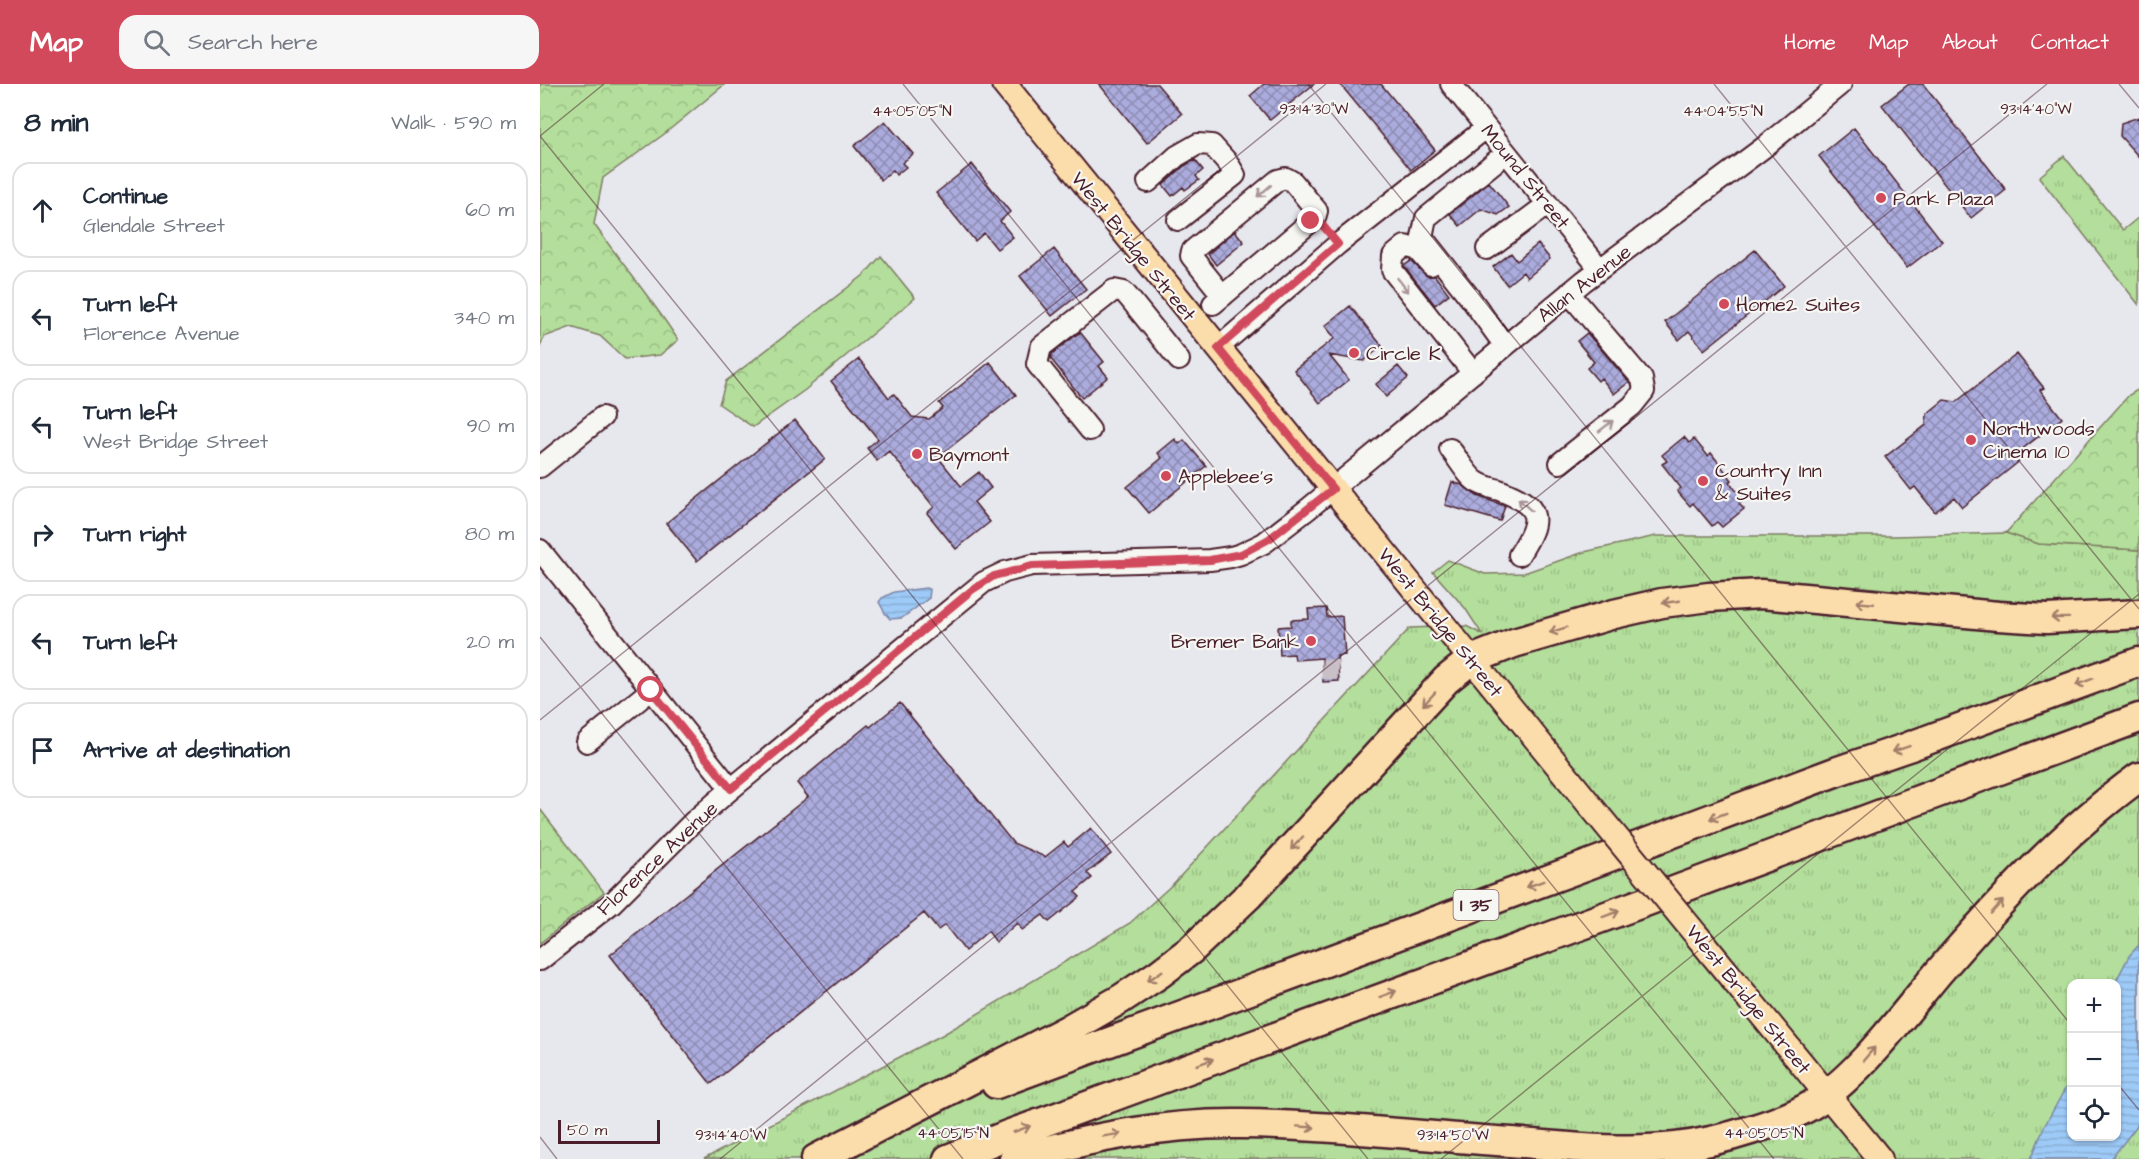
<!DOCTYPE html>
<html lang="en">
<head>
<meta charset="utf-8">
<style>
	:root { --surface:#fff; --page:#f6f6f7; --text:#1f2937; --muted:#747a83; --line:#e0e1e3; --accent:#d1495b }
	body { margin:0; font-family:"Architects Daughter",sans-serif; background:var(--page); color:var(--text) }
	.controls { position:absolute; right:18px; bottom:18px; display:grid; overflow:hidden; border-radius:12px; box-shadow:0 2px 4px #0004 }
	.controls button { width:54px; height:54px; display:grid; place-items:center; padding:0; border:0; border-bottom:2px solid var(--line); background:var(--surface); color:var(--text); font:30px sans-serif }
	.scale { position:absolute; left:18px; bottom:15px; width:102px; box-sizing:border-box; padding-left:6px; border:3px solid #4a1f2b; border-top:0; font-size:16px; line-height:21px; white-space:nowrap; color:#4a1f2b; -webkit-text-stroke:4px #f6f6f2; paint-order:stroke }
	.stop { position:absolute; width:18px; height:18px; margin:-14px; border:4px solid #d1495b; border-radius:50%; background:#fff }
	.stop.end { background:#d1495b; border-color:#fff; box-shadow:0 2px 6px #0008 }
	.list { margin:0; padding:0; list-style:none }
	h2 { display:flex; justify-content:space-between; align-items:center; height:78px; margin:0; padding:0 24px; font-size:26px }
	h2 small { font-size:20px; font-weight:400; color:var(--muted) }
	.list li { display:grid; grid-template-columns:39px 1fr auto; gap:18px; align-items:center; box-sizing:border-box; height:96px; margin:0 12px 12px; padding:0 12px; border:2px solid var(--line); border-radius:18px }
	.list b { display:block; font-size:22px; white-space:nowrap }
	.list p { margin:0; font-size:20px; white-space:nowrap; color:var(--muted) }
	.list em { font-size:20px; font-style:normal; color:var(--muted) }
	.icon { flex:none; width:33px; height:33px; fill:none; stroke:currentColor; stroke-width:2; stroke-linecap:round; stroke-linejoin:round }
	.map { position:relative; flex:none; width:1599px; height:1075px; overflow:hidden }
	header { display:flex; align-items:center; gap:36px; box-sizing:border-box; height:84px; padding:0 30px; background:var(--accent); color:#fff }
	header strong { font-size:28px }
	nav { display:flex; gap:33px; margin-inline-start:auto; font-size:21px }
	.search { width:420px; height:54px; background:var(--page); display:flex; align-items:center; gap:15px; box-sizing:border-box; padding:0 21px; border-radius:18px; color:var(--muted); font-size:22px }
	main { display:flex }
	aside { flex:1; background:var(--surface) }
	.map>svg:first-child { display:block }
	.grass { fill:url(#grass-tufts); stroke:#7e7e63; stroke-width:1.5; fill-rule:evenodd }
	.forest { fill:url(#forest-crowns); stroke:#7e7e63; stroke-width:1.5 }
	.water { fill:url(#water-rules); stroke:#7c86a5; stroke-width:1.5 }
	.building { fill:url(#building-cross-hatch); stroke:#4a1f2b; stroke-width:1.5 }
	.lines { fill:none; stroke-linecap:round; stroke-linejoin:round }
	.minor-tunnel { stroke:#c8bfc7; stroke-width:20; stroke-dasharray:20 10; stroke-linecap:butt }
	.minor-casing { stroke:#4a1f2b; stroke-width:24 }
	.major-casing { stroke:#4a1f2b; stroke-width:28 }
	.highway-casing { stroke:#4a1f2b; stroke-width:33 }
	.minor { stroke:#f6f6f2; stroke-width:20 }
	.major { stroke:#fbddab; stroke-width:24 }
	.highway { stroke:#fbddab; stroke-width:28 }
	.major-bridge-casing { stroke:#4a1f2b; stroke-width:28; stroke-linecap:butt }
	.major-bridge { stroke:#fbddab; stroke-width:24 }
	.oneway { stroke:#a99598 }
	.oneway2 { stroke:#a27e6b }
	.route { stroke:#d1495b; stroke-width:8 }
	.ticks { fill:none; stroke:#4a1f2b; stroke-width:1.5; stroke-opacity:0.45 }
	.poi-dot { fill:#d1495b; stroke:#f6f6f2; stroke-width:2 }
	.labels { text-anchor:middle; stroke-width:4.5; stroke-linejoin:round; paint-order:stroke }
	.shield { fill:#f6f6f2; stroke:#7e6067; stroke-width:1.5 }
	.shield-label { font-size:18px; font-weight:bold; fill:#4a1f2b }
	.street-label { font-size:20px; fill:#4a1f2b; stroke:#f6f6f2 }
	.poi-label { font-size:20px; fill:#4a1f2b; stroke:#f6f6f2; text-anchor:start }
	.ticks-label { font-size:15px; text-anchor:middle; fill:#4a1f2b; stroke:#f6f6f2; stroke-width:4.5; stroke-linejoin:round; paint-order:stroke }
</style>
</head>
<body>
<header>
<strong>Map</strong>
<div class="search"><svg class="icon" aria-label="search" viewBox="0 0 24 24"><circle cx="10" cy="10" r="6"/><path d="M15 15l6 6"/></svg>Search here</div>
<nav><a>Home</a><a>Map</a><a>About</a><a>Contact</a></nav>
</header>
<main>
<aside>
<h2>8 min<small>Walk · 590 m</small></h2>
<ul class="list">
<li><svg class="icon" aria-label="ahead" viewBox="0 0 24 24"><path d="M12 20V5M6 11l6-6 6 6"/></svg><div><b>Continue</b><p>Glendale Street</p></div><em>60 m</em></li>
<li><svg class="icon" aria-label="left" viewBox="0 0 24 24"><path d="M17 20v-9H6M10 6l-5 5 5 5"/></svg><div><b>Turn left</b><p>Florence Avenue</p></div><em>340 m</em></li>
<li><svg class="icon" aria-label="left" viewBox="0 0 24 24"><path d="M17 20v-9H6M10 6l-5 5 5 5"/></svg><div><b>Turn left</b><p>West Bridge Street</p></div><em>90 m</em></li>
<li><svg class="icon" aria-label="right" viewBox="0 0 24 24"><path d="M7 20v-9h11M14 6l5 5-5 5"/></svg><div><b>Turn right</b></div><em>80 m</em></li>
<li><svg class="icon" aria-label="left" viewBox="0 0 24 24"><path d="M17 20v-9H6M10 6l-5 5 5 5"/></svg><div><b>Turn left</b></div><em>20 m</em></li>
<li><svg class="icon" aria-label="arrive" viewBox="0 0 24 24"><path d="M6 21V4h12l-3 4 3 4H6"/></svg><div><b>Arrive at destination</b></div></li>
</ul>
</aside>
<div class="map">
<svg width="1599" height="1075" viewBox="0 0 1599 1075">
	<defs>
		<pattern id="grass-tufts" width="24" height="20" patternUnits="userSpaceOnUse" patternTransform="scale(1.5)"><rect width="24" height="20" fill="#b3de9b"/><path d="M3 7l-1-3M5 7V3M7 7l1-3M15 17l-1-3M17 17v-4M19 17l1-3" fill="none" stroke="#9bbe86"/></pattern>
		<pattern id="forest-crowns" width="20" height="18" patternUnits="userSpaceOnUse" patternTransform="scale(1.5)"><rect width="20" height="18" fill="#b3de9b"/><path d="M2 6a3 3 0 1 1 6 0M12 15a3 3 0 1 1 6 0" fill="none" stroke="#9bbe86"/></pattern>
		<pattern id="water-rules" width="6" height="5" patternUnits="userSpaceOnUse" patternTransform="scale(1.5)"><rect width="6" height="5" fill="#9dcaf7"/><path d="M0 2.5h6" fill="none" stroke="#89add4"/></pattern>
		<pattern id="building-cross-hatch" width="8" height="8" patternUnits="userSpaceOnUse" patternTransform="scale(1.5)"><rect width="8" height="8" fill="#abacdd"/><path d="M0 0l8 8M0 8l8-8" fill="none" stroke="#8d8bb3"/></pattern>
	</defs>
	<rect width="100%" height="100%" fill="#e7e7ee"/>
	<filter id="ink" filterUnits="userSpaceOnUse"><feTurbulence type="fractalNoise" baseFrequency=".0167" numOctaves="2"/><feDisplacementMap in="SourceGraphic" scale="12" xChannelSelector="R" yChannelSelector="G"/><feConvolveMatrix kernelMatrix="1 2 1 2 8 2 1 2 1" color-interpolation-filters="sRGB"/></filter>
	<g filter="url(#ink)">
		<!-- grass -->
		<path class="grass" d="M1524,72l59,74 16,-13v88l-100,-128z
			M1466,449l33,11 100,6v51l-62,4 -112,-7 -108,-12 47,21 235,7v545h-1435l240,-125 186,-111 44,-40 236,-255 56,-2 16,8 -17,-26 -32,-36 15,-12 37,14 39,-1 60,-21 72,-16h239zM1532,900h44v152h-44z"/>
		<!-- forest -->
		<path class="forest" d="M0,0h185l-62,51 -60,43 -9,46c27,39 58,75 84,116l-18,15 -35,4 -25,-23 -29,-9 -27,10 -4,10z
			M341,172l34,42 -110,92 -52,37 -34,-23 7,-23 138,-106z
			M1599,305v161l-100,-6 -33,-11 123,-138z
			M0,725l64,83 -64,51z"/>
		<!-- water -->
		<path class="water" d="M386,504l4,2 -1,8 -27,20 -12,1 -5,-6 -6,-11 3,-4 12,-6z
			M1599,861v178l-28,36h-80l13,-32 27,-49 1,58h44l-1,-153 14,-27z"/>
		<!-- building -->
		<path class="building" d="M559,0h58l25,30 -35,29z
			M724,0h50l-44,36 -20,-24z
			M800,0h41l54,66 -24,20z
			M1369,0h14l83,106 -35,28 -89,-113z
			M1599,33v40l-19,-21 1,-13z
			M345,37l28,33 -11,9 4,4 -10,8 -3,-5 -12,10 -27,-34z
			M1314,44l88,113 -35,27 -88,-112z
			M655,76l8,10 -7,6 3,4 -14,10 -2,-3 -11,9 -9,-11 21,-19z
			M432,80l38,48 -10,9 13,16 -16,12 -13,-16 -9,8 -39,-48z
			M949,98l20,25 -11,8 -17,-6 -21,17 -10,-12z
			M695,147l9,11 -28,23 -8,-11z
			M998,160l12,15 -23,19 -4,-6 -16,13 -14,-18 18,-14 6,8z
			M514,165l32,40 -34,27 -32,-40z
			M1215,166l29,36 -80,64 -15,-19 -10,9 -14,-18z
			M871,177l16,15h8l14,18 -14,11 -31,-39z
			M810,222l32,40 -18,15 -35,-6 20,25 -29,23 -26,-33 41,-32 -10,-12z
			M540,248l24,30 -5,4 9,11 -26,21 -31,-39 1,-5z
			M1047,249l42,49 -15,12 -13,-16 -3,3 -11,-13 7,-6 -17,-21z
			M1477,270l27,34 -4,2 22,28 -46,36 5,6 -59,47 -8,-10 -19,15 -20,-25 -4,3 -26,-33 41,-32 1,-11 17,-14 12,2z
			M319,275l30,39 5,-4 18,23 17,2 14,-11 -4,-5 51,-41 26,33 -78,62 23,29 18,-14 12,16 -17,14 16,20 -34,27 -29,-36 7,-6 -45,-56 -12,10 -10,-13 11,-9 -47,-58z
			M858,282l10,12 -22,19 -10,-13z
			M255,336l30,39 -128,102 -31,-38z
			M1144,353l5,6 5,-4 14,17 3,-3 21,27 -3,2 15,18 -5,4 5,5 -22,18 -5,-5 -5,4 -19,-23 -3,3 -13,-15 4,-3 -19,-24 5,-3 -5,-6z
			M635,355l4,5 5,-4 22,26 -57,47 -22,-26 35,-29 -4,-5z
			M912,398l10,3 15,11 28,10 -5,15 -55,-16z
			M786,524l1,9 15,-1 3,39 -8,1 2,25 -16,1 -1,-24 -27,2 -1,-6 -14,1 -2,-28 13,-1v-6l18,-1 -1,-10z
			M360,619l113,140 32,14 19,-15 4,5 23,-19 20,26 -24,19 5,5 -17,14 5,5 -31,25 -6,-7 -21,15 -5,-7 -21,19 -8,-11 -23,20 -20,-26 -7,5 -14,-17 -213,171 -101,-129 198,-158 -11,-14 71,-58 2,2z"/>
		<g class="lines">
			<!-- minor-tunnel -->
			<path class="minor-tunnel" d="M782,585l16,1"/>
			<!-- minor casing -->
			<g class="minor-casing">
				<path id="minor" d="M911,0l149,185
					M608,98l29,-26 21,-12 14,1 16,18 7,12 -57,45
					M947,165l61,-45
					M891,181l-13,-15 -13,-4 -12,10 -1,14 81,103
					M683,212l-32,-40 1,-5 86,-71 8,-2 7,4 24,29 -2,7
					M673,220l102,-86
					M965,262l-34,-47 -49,-62 4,-19 80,-65
					M678,264l120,-104 148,-116
					M550,346l-53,-66 4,-17 73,-57 10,2 6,7 49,61
					M910,365c7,8 18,28 27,33 6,4 15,6 22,8 42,16 44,28 20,65
					M1020,379l72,-57 12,-15 -2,-12 -73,-86
					M0,383l62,-50
					M0,466l191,239
					M47,658l64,-52
					M0,876l72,-57 82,-82 37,-32 253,-207 21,-10 27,-7 178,-5 21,-3 10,-3 23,-11 44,-34 276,-228 179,-133 78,-64"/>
			</g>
			<!-- major casing -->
			<g class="major-casing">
				<path id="major" d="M464,0l585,720
					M1158,853l182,222"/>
			</g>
			<!-- highway casing -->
			<g class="highway-casing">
				<path id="highway" d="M456,1000l605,-224 234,-88 73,-25 231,-85
					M276,1075l251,-129 54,-31 38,-25 33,-25 57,-54 197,-215 25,-20 43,-17 100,-29 48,-11 47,-6 52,-3 237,22 49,3 92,-5
					M408,1075l57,-23 637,-233 497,-185
					M474,1075c75,-21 149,-36 227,-35 85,1 171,11 256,17 59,4 120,13 179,6 25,-3 50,-9 75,-17 20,-6 40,-13 59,-24 47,-28 92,-90 128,-133 61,-71 125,-141 201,-196"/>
			</g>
			<!-- minor -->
			<use href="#minor" class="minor"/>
			<!-- major -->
			<use href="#major" class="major"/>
			<!-- highway -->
			<use href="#highway" class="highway"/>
			<!-- major-bridge casing -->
			<g class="major-bridge-casing">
				<path id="major-bridge" d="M1049,720l109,133"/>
			</g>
			<!-- major-bridge -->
			<use href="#major-bridge" class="major-bridge"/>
		</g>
		<!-- one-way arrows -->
		<defs><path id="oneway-shaft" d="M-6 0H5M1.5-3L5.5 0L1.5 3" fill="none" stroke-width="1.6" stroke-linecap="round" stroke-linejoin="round" transform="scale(1.5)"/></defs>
		<g class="oneway">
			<use href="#oneway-shaft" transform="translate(724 107) rotate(140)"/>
			<use href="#oneway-shaft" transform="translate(863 201) rotate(52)"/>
			<use href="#oneway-shaft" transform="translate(1066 342) rotate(-38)"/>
			<use href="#oneway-shaft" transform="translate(985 421) rotate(-138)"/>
		</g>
		<g class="oneway2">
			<use href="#oneway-shaft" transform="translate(1131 518) rotate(172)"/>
			<use href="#oneway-shaft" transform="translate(1325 519) rotate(-175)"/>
			<use href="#oneway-shaft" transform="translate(1520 534) rotate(179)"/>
			<use href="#oneway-shaft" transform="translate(1018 546) rotate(163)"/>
			<use href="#oneway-shaft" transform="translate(1544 598) rotate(160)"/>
			<use href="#oneway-shaft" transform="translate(889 615) rotate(133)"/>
			<use href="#oneway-shaft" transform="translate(1361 665) rotate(161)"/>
			<use href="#oneway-shaft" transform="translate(1178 732) rotate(159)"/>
			<use href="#oneway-shaft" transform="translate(757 759) rotate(133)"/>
			<use href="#oneway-shaft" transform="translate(995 800) rotate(160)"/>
			<use href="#oneway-shaft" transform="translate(1457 823) rotate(-47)"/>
			<use href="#oneway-shaft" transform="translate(1071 830) rotate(-20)"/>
			<use href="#oneway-shaft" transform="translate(615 892) rotate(145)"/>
			<use href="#oneway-shaft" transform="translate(848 910) rotate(-20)"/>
			<use href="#oneway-shaft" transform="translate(1329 970) rotate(-49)"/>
			<use href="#oneway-shaft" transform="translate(665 978) rotate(-20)"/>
			<use href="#oneway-shaft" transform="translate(766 1043) rotate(4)"/>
			<use href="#oneway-shaft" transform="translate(482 1045) rotate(-20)"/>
			<use href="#oneway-shaft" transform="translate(572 1051) rotate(-9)"/>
		</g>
	</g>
	<g class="lines" filter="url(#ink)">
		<!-- route -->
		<path class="route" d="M111,606l80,99 241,-199 22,-14 38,-10 178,-6 31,-6 28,-15 64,-50 -115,-141 120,-104 -19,-23 -4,-3 -4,3"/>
	</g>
	<!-- ticks -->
	<path class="ticks" d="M363,0l871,1075M768,0l764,942M1174,0l425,525M1579,0l20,24M0,52l64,-52M0,52l828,1023M0,553l423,522M0,636l786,-636M1576,998l23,28M0,1053l17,22M180,1075l1327,-1075M901,1075l698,-565"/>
	<!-- markers -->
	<g class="poi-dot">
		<circle cx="1341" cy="114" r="6"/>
		<circle cx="1184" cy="220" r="6"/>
		<circle cx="814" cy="269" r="6"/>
		<circle cx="1431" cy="356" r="6"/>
		<circle cx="377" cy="370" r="6"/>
		<circle cx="626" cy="392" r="6"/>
		<circle cx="1163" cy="397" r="6"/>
		<circle cx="771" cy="557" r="6"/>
	</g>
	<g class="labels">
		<!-- shield labels -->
		<rect class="shield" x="913.5" y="806" width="45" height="30" rx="4.5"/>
		<g class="shield-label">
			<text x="936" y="827">I 35</text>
		</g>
		<!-- street labels -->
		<g class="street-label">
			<text transform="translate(986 92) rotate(51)" y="7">Mound Street</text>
			<text transform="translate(594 162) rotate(51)" y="7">West Bridge Street</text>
			<text transform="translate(1044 199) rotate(-38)" y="7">Allan Avenue</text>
			<text transform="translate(901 538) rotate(51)" y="7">West Bridge Street</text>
			<text transform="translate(117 774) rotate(-43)" y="7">Florence Avenue</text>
			<text transform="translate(1209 915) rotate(51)" y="7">West Bridge Street</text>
		</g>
		<!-- poi labels -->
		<g class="poi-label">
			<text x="1353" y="121">Park Plaza</text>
			<text x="1196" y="227">Home2 Suites</text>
			<text x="826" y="276">Circle K</text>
			<text x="1443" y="351">Northwoods<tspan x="1443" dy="23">Cinema 10</tspan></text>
			<text x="389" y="377">Baymont</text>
			<text x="1175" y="393">Country Inn<tspan x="1175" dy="23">&amp; Suites</tspan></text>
			<text x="638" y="399">Applebee's</text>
			<text x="759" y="564" text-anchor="end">Bremer Bank</text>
		</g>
	</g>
	<g class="ticks-label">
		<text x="774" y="30">93°14'30"W</text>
		<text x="1496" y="30">93°14'40"W</text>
		<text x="372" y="32">44°05'05"N</text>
		<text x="1183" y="32">44°04'55"N</text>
		<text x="413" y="1054">44°05'15"N</text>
		<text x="1224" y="1054">44°05'05"N</text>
		<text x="191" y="1056">93°14'40"W</text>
		<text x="913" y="1056">93°14'50"W</text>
	</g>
</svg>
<div class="controls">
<button>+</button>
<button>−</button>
<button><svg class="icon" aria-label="locate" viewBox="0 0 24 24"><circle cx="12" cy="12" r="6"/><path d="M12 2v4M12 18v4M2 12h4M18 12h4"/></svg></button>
</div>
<div class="scale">50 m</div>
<div class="stop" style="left:111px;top:606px"></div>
<div class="stop end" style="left:771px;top:137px"></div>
</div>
</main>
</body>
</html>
